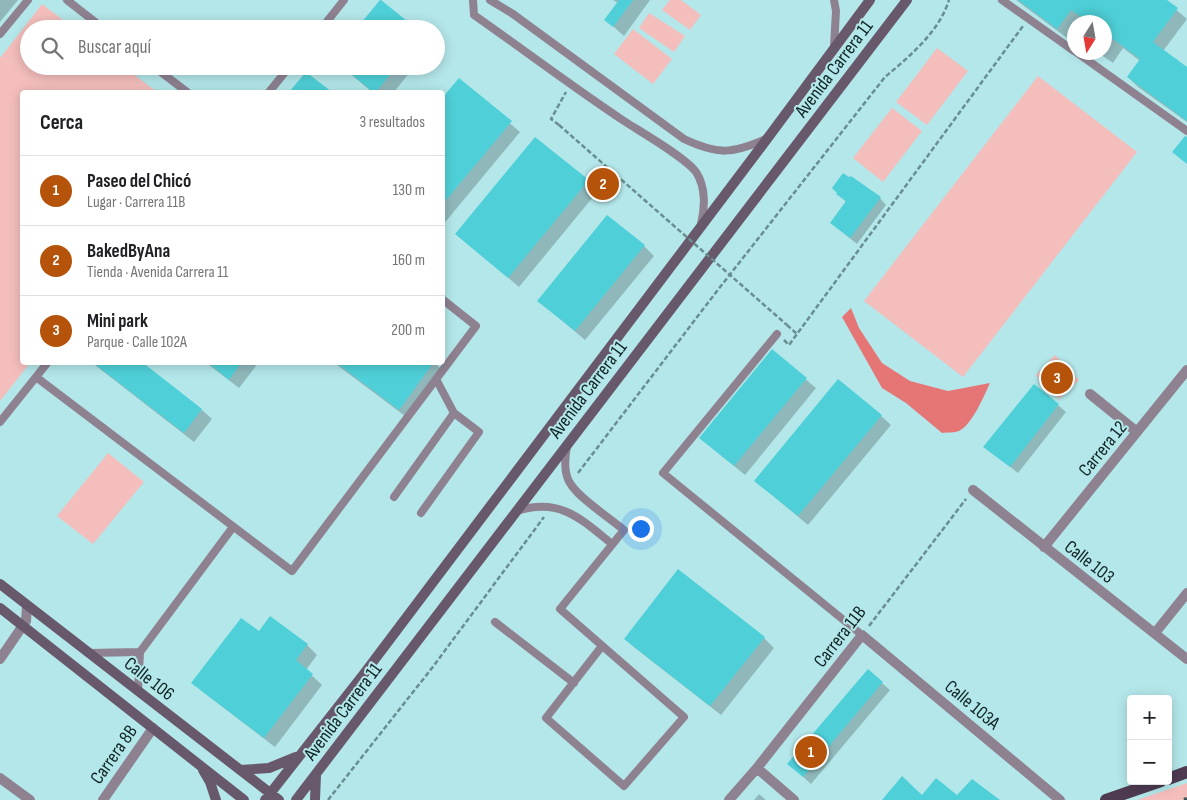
<!DOCTYPE html>
<html lang="es">
<head>
<meta charset="utf-8">
<style>
	:root { --surface:#fff; --page:#f2f2f2; --text:#202124; --muted:#757577; --line:#e0e0e0; --accent:#b45309 }
	body { margin:0; font-family:"Sofia Sans Condensed",sans-serif; background:var(--page); color:var(--text) }
	.controls { position:absolute; right:15px; bottom:15px; display:grid; overflow:hidden; border-radius:5px; box-shadow:0 2px 12px #0003 }
	.controls button { width:45px; height:45px; display:grid; place-items:center; padding:0; border:0; border-bottom:1px solid var(--line); background:var(--surface); color:var(--text); font:25px sans-serif }
	.compass { position:absolute; left:1067px; top:15px; width:45px; height:45px; border-radius:50%; background:var(--surface); box-shadow:0 2px 12px #0003; rotate:191deg }
	.you { position:absolute; left:640px; top:528px; width:18px; height:18px; margin:-12px; border:4px solid #fff; border-radius:50%; background:#1a73e8; box-shadow:0 0 0 8px #1a73e833 }
	.badge { display:grid; place-items:center; width:32px; height:32px; border-radius:50%; background:var(--accent); color:#fff; font-size:16px; font-weight:700 }
	.pin { position:absolute; translate:-50% -50%; border:2px solid #fff; box-shadow:0 1px 5px #0006 }
	.list { margin:0; padding:0; list-style:none }
	h2 { display:flex; justify-content:space-between; align-items:center; height:65px; margin:0; padding:0 20px; font-size:21px }
	h2 small { font-size:16px; font-weight:400; color:var(--muted) }
	.list li { display:grid; grid-template-columns:32px 1fr auto; gap:15px; align-items:center; box-sizing:border-box; height:70px; padding:0 20px; border-top:1px solid var(--line) }
	.list b { display:block; font-size:19px; white-space:nowrap }
	.list p { margin:0; font-size:16px; white-space:nowrap; color:var(--muted) }
	.list em { font-size:16px; font-style:normal; color:var(--muted) }
	.icon { flex:none; width:28px; height:28px; fill:none; stroke:currentColor; stroke-width:2; stroke-linecap:round; stroke-linejoin:round }
	.map { position:relative; flex:none; width:1187px; height:800px; overflow:hidden }
	.search { position:absolute; background:var(--surface); box-shadow:0 2px 12px #0003; left:20px; top:20px; width:425px; height:55px; display:flex; align-items:center; gap:12px; box-sizing:border-box; padding:0 18px; border-radius:28px; color:var(--muted); font-size:19px }
	.panel { position:absolute; background:var(--surface); box-shadow:0 2px 12px #0003; left:20px; top:90px; width:425px; height:275px; border-radius:5px }
	.map>svg:first-child { display:block }
	.green { fill:#f4bebc }
	.forest { fill:#e67676 }
	.shadow { fill:#0003 }
	.building { fill:#4fd0d8 }
	.lines { fill:none; stroke-linecap:round; stroke-linejoin:round }
	.path { stroke:#698e90; stroke-width:2.5; stroke-dasharray:5 2.5; stroke-linecap:butt }
	.lane { stroke:#8e8290; stroke-width:8 }
	.street { stroke:#8e8290; stroke-width:10 }
	.secondary { stroke:#68586b; stroke-width:10 }
	.primary { stroke:#4e3b51; stroke-width:12 }
	.rail { stroke:#385455; stroke-width:4; stroke-dasharray:9 9; stroke-linecap:butt }
	.path-bridge { stroke:#698e90; stroke-width:2.5; stroke-dasharray:5 2.5; stroke-linecap:butt }
	.labels { text-anchor:middle; stroke-width:4; stroke-linejoin:round; paint-order:stroke }
	.street-label { font-size:19px; fill:#102526; stroke:#b4e7ea }
</style>
</head>
<body>
<div class="map">
<svg width="1187" height="800" viewBox="0 0 1187 800">
	<rect width="100%" height="100%" fill="#b4e7ea"/>
	<!-- green -->
	<path class="green" d="M670,0h11l20,15 -11,15 -28,-20z
		M42,4l33,25h-46v37h94l34,26h-135v270l8,1 -30,38v-343z
		M649,13l36,23 -11,16 -35,-24z
		M633,29l39,30 -19,25 -39,-30z
		M937,48l31,23 -41,54 -31,-23z
		M1038,76l99,76 -174,225 -99,-76z
		M892,108l30,23 -39,51 -30,-24z
		M1055,355l24,25 -20,19 -23,-24z
		M108,453l36,29 -51,62 -36,-28z
		M1187,783v17h-50z"/>
	<!-- forest -->
	<path class="forest" d="M851,308l8,20 23,35 28,18 38,10 42,-8c-6,13 -18,42 -31,48 -5,2 -11,1 -17,2l-36,-30 -24,-15 -40,-71z"/>
	<!-- shadow -->
	<path class="shadow" d="M0,0h18l-18,22z
		M613,0h37l-26,36 -18,-16 12,-17z
		M1016,0h149l22,19 -24,32 24,17v54l-49,-35 -10,-10 12,-16 -17,-13 -10,15 -16,-11h7v-30h-17l-6,-3 -2,3h-5v6l-7,10z
		M341,66h74l-21,26h-22z
		M306,73l24,19h-40z
		M459,80l61,52 -78,94v-126z
		M588,181l10,10 -79,96 -62,-53z
		M838,194l42,4 6,7 -29,39 -26,-21 15,-21z
		M644,246l10,10 -69,84 -46,-39z
		M772,351l44,37 -71,87 -34,-28z
		M91,362h49l62,48 10,9 -18,23z
		M205,362h48l3,4 -17,22z
		M333,362h101l10,10 -35,47z
		M1058,405l8,7 -48,61 -33,-26z
		M881,416l10,9 -83,100 -42,-35z
		M270,618l37,27 10,10 -11,15 16,15 -47,62 -72,-55 -10,-10 66,-49z
		M764,638l10,10 -53,67 -86,-67 -10,-9z
		M868,671l22,19 -79,94 -22,-20z
		M759,794l7,6h-12z"/>
	<!-- building -->
	<path class="building" d="M380,0h1l36,29h-61z
		M619,0h14l-20,27 -9,-7z
		M1018,0h149l11,8 -25,34 34,25v54l-60,-44 13,-18 -27,-20 -9,12v-29h-15l-18,-12 -14,19z
		M341,66h56l-21,26h-3z
		M306,72l26,20h-43z
		M459,78l53,43 -70,84v-107z
		M1185,136l2,1v27l-15,-12z
		M535,137l54,43 -81,98 -53,-44z
		M843,173l6,4 2,-1 30,21 -31,41 -20,-15 16,-22 -10,-7 1,-1 -5,-5z
		M607,215l38,30 -70,86 -38,-30z
		M772,349l35,29 -73,88 -35,-28z
		M92,362h50l60,47 -18,24z
		M207,362h35l-13,18z
		M335,362h99l-35,48z
		M838,379l44,36 -84,101 -44,-35z
		M1034,384l25,20 -49,63 -27,-20z
		M678,569l87,68 -55,69 -86,-67z
		M270,616l38,28 -12,16 17,14 -49,64 -73,-55 50,-65 18,13z
		M868,669l15,13 -80,95 -16,-13z
		M902,776l20,19 14,-17 21,17 15,-16 28,21h-118z"/>
	<g class="lines">
		<!-- path -->
		<path class="path" d="M559,125l-8,-6 15,-27
			M787,325l10,9
			M784,340l5,5 8,-11 226,-308
			M578,473l139,-182 168,-214c25,-21 54,-45 64,-77
			M869,626l97,-127
			M328,800l104,-132 112,-151"/>
		<!-- lane -->
		<path class="lane" d="M67,0l37,29
			M473,0l1,15c50,35 99,72 150,106 17,11 61,36 72,51 10,15 9,36 5,52
			M490,0l23,14 171,125c34,16 48,15 82,0
			M834,0l2,11 -2,35
			M1002,0l72,51
			M321,29l23,-29
			M0,34l28,-34
			M1076,52l111,79
			M153,66l34,26
			M269,92l21,-26
			M777,334l-114,139 199,162
			M36,377l256,194 184,-245 -34,-27
			M0,422l48,-60
			M567,446c-6,32 2,41 26,60 10,8 21,16 31,24l-64,79 124,108 -60,69 -78,-68 56,-72
			M394,497l60,-84 -18,-34
			M517,511c43,-14 64,8 95,33
			M421,513l58,-81 -25,-19
			M495,622l79,61
			M88,653l52,-1
			M138,691l2,-39 93,-125"/>
		<!-- street -->
		<path class="street" d="M1090,394l47,38
			M973,490l214,169
			M1044,547l143,-177
			M1155,633l32,-40
			M0,659l26,-38 1,-15
			M757,768l37,32
			M0,778l30,22
			M103,800l50,-72
			M729,800l28,-32 105,-133 198,165"/>
		<!-- secondary -->
		<path class="secondary" d="M0,584l279,216
			M0,608l244,192
			M203,770l7,12 6,18
			M240,770l29,-2 27,-11
			M265,800l98,-125 404,-536 103,-139
			M296,800l611,-800
			M315,800l1,-26"/>
		<!-- primary -->
		<path class="primary" d="M1168,779l19,-7
			M1106,800l55,-19"/>
		<!-- rail -->
		<path class="rail" d="M1184,800l3,-1"/>
		<!-- path-bridge -->
		<path class="path-bridge" d="M559,125l228,200"/>
	</g>
	<g class="labels">
		<!-- street labels -->
		<g class="street-label">
			<text transform="translate(833 68) rotate(-53)" y="7">Avenida Carrera 11</text>
			<text transform="translate(587 389) rotate(-53)" y="7">Avenida Carrera 11</text>
			<text transform="translate(1102 448) rotate(-51)" y="7">Carrera 12</text>
			<text transform="translate(1090 561) rotate(38)" y="7">Calle 103</text>
			<text transform="translate(839 636) rotate(-52)" y="7">Carrera 11B</text>
			<text transform="translate(150 678) rotate(38)" y="7">Calle 106</text>
			<text transform="translate(973 704) rotate(40)" y="7">Calle 103A</text>
			<text transform="translate(342 711) rotate(-53)" y="7">Avenida Carrera 11</text>
			<text transform="translate(113 754) rotate(-55)" y="7">Carrera 8B</text>
		</g>
	</g>
</svg>
<div class="controls">
<button>+</button>
<button>−</button>
</div>
<svg class="compass" viewBox="-18 -18 36 36"><path d="M0-13l5 13h-10z" fill="#e53935"/><path d="M0 13l5-13h-10z" fill="#757577"/></svg>
<div class="you"></div>
<div class="pin badge" style="left:811px;top:752px">1</div>
<div class="pin badge" style="left:603px;top:184px">2</div>
<div class="pin badge" style="left:1057px;top:378px">3</div>
<div class="search"><svg class="icon" aria-label="search" viewBox="0 0 24 24"><circle cx="10" cy="10" r="6"/><path d="M15 15l6 6"/></svg>Buscar aquí</div>
<section class="panel">
<h2>Cerca<small>3 resultados</small></h2>
<ul class="list">
<li><span class="badge">1</span><div><b>Paseo del Chicó</b><p>Lugar · Carrera 11B</p></div><em>130 m</em></li>
<li><span class="badge">2</span><div><b>BakedByAna</b><p>Tienda · Avenida Carrera 11</p></div><em>160 m</em></li>
<li><span class="badge">3</span><div><b>Mini park</b><p>Parque · Calle 102A</p></div><em>200 m</em></li>
</ul>
</section>
</div>
</body>
</html>
